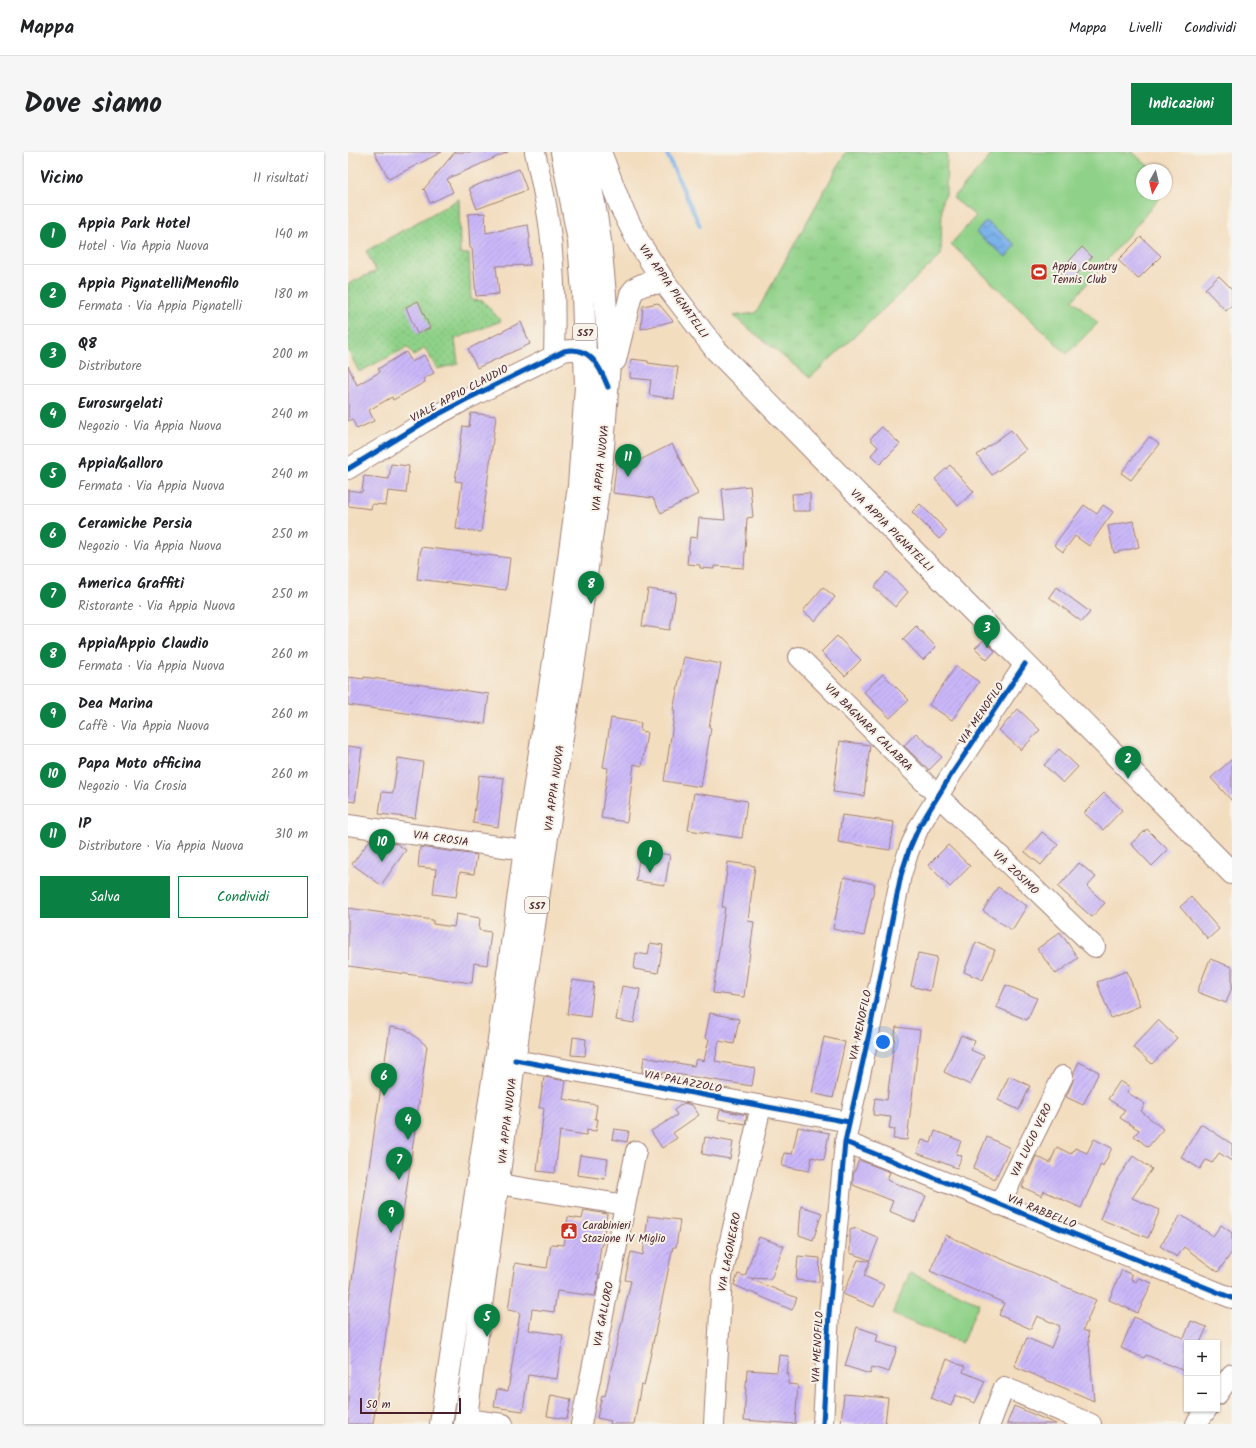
<!DOCTYPE html>
<html lang="it">
<head>
<meta charset="utf-8">
<style>
	:root { --surface:#fff; --page:#f6f6f6; --text:#202124; --muted:#757577; --line:#e0e0e0; --accent:#0b8043 }
	body { margin:0; font-family:Kalam,sans-serif; background:var(--page); color:var(--text) }
	.controls { position:absolute; right:12px; bottom:12px; display:grid; overflow:hidden; border-radius:0px; box-shadow:0 1px 3px #0004 }
	.controls button { width:36px; height:36px; display:grid; place-items:center; padding:0; border:0; border-bottom:1px solid var(--line); background:var(--surface); color:var(--text); font:20px sans-serif }
	.compass { position:absolute; left:788px; top:12px; width:36px; height:36px; border-radius:50%; background:var(--surface); box-shadow:0 1px 3px #0004; rotate:188deg }
	.scale { position:absolute; left:12px; bottom:10px; width:101px; box-sizing:border-box; padding-left:4px; border:2px solid #4a1f2b; border-top:0; font-size:11px; line-height:14px; white-space:nowrap; color:#4a1f2b; -webkit-text-stroke:3px #f7f3e8; paint-order:stroke }
	.you { position:absolute; left:535px; top:890px; width:14px; height:14px; margin:-10px; border:3px solid #fff; border-radius:50%; background:#1a73e8; box-shadow:0 0 0 6px #1a73e833 }
	.badge { display:grid; place-items:center; width:26px; height:26px; border-radius:50%; background:var(--accent); color:#fff; font-size:13px; font-weight:700 }
	.pin { position:absolute; translate:-50% -33px; filter:drop-shadow(0 1px 2px #0008) }
	.pin::after { content:''; position:absolute; top:21px; width:14px; height:12px; background:inherit; clip-path:polygon(0 0,100% 0,50% 100%) }
	.list { margin:0; padding:0; list-style:none }
	h2 { display:flex; justify-content:space-between; align-items:center; height:52px; margin:0; padding:0 16px; font-size:17px }
	h2 small { font-size:13px; font-weight:400; color:var(--muted) }
	.list li { display:grid; grid-template-columns:26px 1fr auto; gap:12px; align-items:center; box-sizing:border-box; height:60px; padding:0 16px; border-top:1px solid var(--line) }
	.list b { display:block; font-size:15px; white-space:nowrap }
	.list p { margin:0; font-size:13px; white-space:nowrap; color:var(--muted) }
	.list em { font-size:13px; font-style:normal; color:var(--muted) }
	.actions { display:flex; gap:8px; padding:12px 16px }
	.actions a { flex:1; padding:9px 0; border:1px solid var(--accent); border-radius:0px; text-align:center; font-size:14px; color:var(--accent) }
	.actions .main { background:var(--accent); color:#fff }
	.map { position:relative; flex:none; width:884px; height:1272px; overflow:hidden; border-radius:0px }
	header { display:flex; align-items:center; gap:24px; box-sizing:border-box; height:56px; padding:0 20px; background:var(--surface); border-bottom:1px solid var(--line) }
	header strong { font-size:19px }
	nav { display:flex; gap:22px; margin-inline-start:auto; font-size:14px }
	.intro { display:flex; align-items:center; justify-content:space-between; box-sizing:border-box; height:96px; padding:0 24px }
	h1 { margin:0; font-size:28px }
	.button { padding:10px 18px; border-radius:0px; background:var(--accent); color:#fff; font-size:14px; font-weight:700 }
	main { display:flex; gap:24px; padding:0 24px }
	aside { flex:1; background:var(--surface); border-radius:0px; box-shadow:0 1px 3px #0004 }
	.map>svg:first-child { display:block }
	.grass { fill:url(#grass-tufts); stroke:#6c785a }
	.park { fill:#8fd188; stroke:#6c785a }
	.garden { fill:url(#garden-dots); stroke:#6c785a }
	.water { fill:url(#water-waves); stroke:#62688a }
	.lines { fill:none; stroke-linecap:round; stroke-linejoin:round }
	.stream { stroke:#7bb2ea; stroke-width:4 }
	.building { fill:url(#building-hatch) }
	.minor-casing { stroke:#9e7e75; stroke-width:22 }
	.major-casing { stroke:#9e7e75; stroke-width:24 }
	.minor { stroke:#fff; stroke-width:20 }
	.major { stroke:#fff; stroke-width:22 }
	.cycleway-casing { stroke:#f7f3e8; stroke-width:8 }
	.cycleway { stroke:#0057b8; stroke-width:5 }
	.labels { text-anchor:middle; stroke-width:4; stroke-linejoin:round; paint-order:stroke }
	.shield { fill:#f7f3e8; stroke:#7e5f64; stroke-width:1 }
	.shield-label { font-size:10px; font-weight:bold; fill:#4a1f2b }
	.poi-label { font-size:11px; fill:#4a1f2b; stroke:#f7f3e8; text-anchor:start }
	.street-label { font-size:11px; fill:#4a1f2b; stroke:#f7f3e8 }
</style>
</head>
<body>
<header>
<strong>Mappa</strong>
<nav><a>Mappa</a><a>Livelli</a><a>Condividi</a></nav>
</header>
<div class="intro"><h1>Dove siamo</h1><a class="button">Indicazioni</a></div>
<main>
<aside>
<h2>Vicino<small>11 risultati</small></h2>
<ul class="list">
<li><span class="badge">1</span><div><b>Appia Park Hotel</b><p>Hotel · Via Appia Nuova</p></div><em>140 m</em></li>
<li><span class="badge">2</span><div><b>Appia Pignatelli/Menofilo</b><p>Fermata · Via Appia Pignatelli</p></div><em>180 m</em></li>
<li><span class="badge">3</span><div><b>Q8</b><p>Distributore</p></div><em>200 m</em></li>
<li><span class="badge">4</span><div><b>Eurosurgelati</b><p>Negozio · Via Appia Nuova</p></div><em>240 m</em></li>
<li><span class="badge">5</span><div><b>Appia/Galloro</b><p>Fermata · Via Appia Nuova</p></div><em>240 m</em></li>
<li><span class="badge">6</span><div><b>Ceramiche Persia</b><p>Negozio · Via Appia Nuova</p></div><em>250 m</em></li>
<li><span class="badge">7</span><div><b>America Graffiti</b><p>Ristorante · Via Appia Nuova</p></div><em>250 m</em></li>
<li><span class="badge">8</span><div><b>Appia/Appio Claudio</b><p>Fermata · Via Appia Nuova</p></div><em>260 m</em></li>
<li><span class="badge">9</span><div><b>Dea Marina</b><p>Caffè · Via Appia Nuova</p></div><em>260 m</em></li>
<li><span class="badge">10</span><div><b>Papa Moto officina</b><p>Negozio · Via Crosia</p></div><em>260 m</em></li>
<li><span class="badge">11</span><div><b>IP</b><p>Distributore · Via Appia Nuova</p></div><em>310 m</em></li>
</ul>
<div class="actions"><a class="main">Salva</a><a>Condividi</a></div>
</aside>
<div class="map">
<svg width="884" height="1272" viewBox="0 0 884 1272">
	<defs>
		<pattern id="grass-tufts" width="24" height="20" patternUnits="userSpaceOnUse"><rect width="24" height="20" fill="#8fd188"/><path d="M3 7l-1-3M5 7V3M7 7l1-3M15 17l-1-3M17 17v-4M19 17l1-3" fill="none" stroke="#7db376"/></pattern>
		<pattern id="garden-dots" width="8" height="8" patternUnits="userSpaceOnUse"><rect width="8" height="8" fill="#8fd188"/><path d="M2 2h.1M6 6h.1" fill="none" stroke="#7db376" stroke-width="1.8" stroke-linecap="round"/></pattern>
		<pattern id="water-waves" width="16" height="10" patternUnits="userSpaceOnUse"><rect width="16" height="10" fill="#7bb2ea"/><path d="M0 5q4-4 8 0t8 0" fill="none" stroke="#6790be"/></pattern>
		<pattern id="building-hatch" width="6" height="6" patternUnits="userSpaceOnUse"><rect width="6" height="6" fill="#c9b7f9"/><path d="M-1 1l2-2M0 6l6-6M5 7l2-2" fill="none" stroke="#ae9dd6"/></pattern>
	</defs>
	<rect width="100%" height="100%" fill="#f7f3e8"/>
	<filter id="ink" filterUnits="userSpaceOnUse"><feTurbulence type="fractalNoise" baseFrequency=".025" numOctaves="2"/><feDisplacementMap in="SourceGraphic" scale="8" xChannelSelector="R" yChannelSelector="G"/><feConvolveMatrix kernelMatrix="1 2 1 2 8 2 1 2 1" color-interpolation-filters="sRGB"/></filter>
	<filter id="wash" filterUnits="userSpaceOnUse"><feTurbulence type="fractalNoise" baseFrequency=".012" numOctaves="4" result="noise"/><feDisplacementMap in="SourceGraphic" scale="16" xChannelSelector="R" yChannelSelector="G"/><feGaussianBlur stdDeviation="0.9" result="paint"/><feColorMatrix in="noise" values="0 0 0 0 0 0 0 0 0 0 0 0 0 0 0 0 0 1.4 0 .05"/><feComposite in="paint" operator="in"/></filter>
	<g filter="url(#wash)">
		<rect width="100%" height="100%" fill="#f3ddbf"/>
		<!-- grass -->
		<path class="grass" d="M498,0h101l-1,43 -4,5 -1,55 -131,123 -77,-62 23,-3z"/>
		<!-- park -->
		<path class="park" d="M646,0h138l21,18h-11v24h21l-90,106 25,23 -31,31 -116,-110 25,-28 -23,-18z
			M562,1121l69,30 -17,40 -70,-29z"/>
		<!-- garden -->
		<path class="garden" d="M111,47l1,55h9l2,46 12,1 18,20 -46,18 3,25 -21,5 -12,-21 -11,8 -6,-9 -49,25 -11,-22v-66l28,-13 -10,-20z"/>
		<!-- water -->
		<path class="water" d="M638,69l30,24 -10,12 -30,-24z"/>
		<g class="lines">
			<!-- stream -->
			<path class="stream" d="M318,0l34,74"/>
		</g>
		<g id="blocks">
			<!-- building -->
			<path class="building" d="M26,0h68l-53,27z
				M107,0h53l-61,27 6,13 -23,11 -6,-14 -1,1z
				M171,17l8,21 -50,19 -8,-21z
				M137,61l1,20 42,-8 2,13 -1,1 1,26 -34,1 3,28 -23,2 -4,-48h-2l-2,-34z
				M793,85l20,19 -23,23 -20,-19z
				M734,95l10,10 -21,24 -11,-10z
				M871,124l13,13v16l-6,6 -21,-22z
				M70,149l12,27 -13,6 -11,-27z
				M310,151l15,18 -32,8 2,-23z
				M173,170l9,22 -53,24 -9,-19z
				M58,200l6,10 12,-7 10,18 -11,6 2,3 -32,18 -1,-3 -23,13 5,11 -17,8 -5,-10 -4,2v-55l9,19 23,-13 -2,-3z
				M283,207l17,2v2l30,4 -4,32 -25,-4 2,-15 -21,-2z
				M123,261l25,3 -15,116 -25,-3 6,-47 -7,-1 8,-55 6,1z
				M534,275l18,17 -20,20 -9,-9 7,-8 -8,-8z
				M663,278l15,20 -34,25 -15,-20z
				M801,285l10,7 -28,36 -10,-7z
				M324,292l26,50 -37,19 -8,-15 -40,-5 4,-35 23,2z
				M43,312l18,2 -3,27 -18,-2 -2,14 -14,-1 -1,5 -23,-3v-16l14,2 2,-16 25,3z
				M602,313l24,27 -16,14 -23,-27z
				M402,334l3,31 -6,1 -3,50 -30,-2v3l-14,-1v-3l-13,-1 3,-27 7,1 2,-20 26,2 -3,-31z
				M462,341v18h-17l-1,-17z
				M572,352l27,27 -8,8 -27,-27z
				M736,353l13,9 6,-9 10,7 -24,34 -14,-10 -12,16 -9,-7z
				M785,369l6,26 -25,6 -6,-27z
				M73,395l89,11 -4,32 -89,-11z
				M539,420l21,20 -13,15 -21,-20z
				M475,435l12,10 -20,24 -12,-10z
				M708,435l34,25 -8,10 -33,-25z
				M300,437l28,4 -6,37 -28,-4z
				M568,474l20,21 -13,13 -20,-21z
				M489,484l24,24 -16,16 -24,-24z
				M636,488l11,11 -8,9 -12,-12z
				M336,505l37,7 -12,63 2,1 -10,59 -37,-6 11,-70 -2,-1z
				M608,514l23,16 -27,38 -23,-15z
				M535,522l26,26 -19,18 -26,-26z
				M0,525l16,2v-2l125,17 -4,30 -137,-19z
				M670,557l22,21 -19,20 -22,-20z
				M263,566l30,5 -1,8 7,1 -5,34 -8,-2 -7,58 -26,-4 7,-50 -5,-1z
				M568,581l26,24 -13,13 -25,-24z
				M492,589l30,4 -6,51 -31,-4z
				M0,594l14,2 -7,54 -7,-1z
				M711,597l19,18 -15,16 -19,-18z
				M50,606l25,4 -8,56 -36,-4 3,-22 11,1z
				M884,607v42l-21,-23z
				M131,623l25,3 -6,49 -25,-4z
				M346,641l53,8 -5,37 -54,-8z
				M756,641l18,17 -19,20 -19,-17z
				M494,663l52,7 -4,28 -52,-8z
				M799,677l21,21 -16,16 -21,-22z
				M694,680l16,13 -17,20 -16,-13z
				M22,688l27,4 9,6 -25,35 -29,-21z
				M600,693l22,21 -20,21 -22,-22z
				M72,695l57,8 -3,19 -14,-2 -4,25 -23,-3 3,-25 -18,-2z
				M292,698l30,5 -5,30 -29,-4z
				M380,710l27,4 -7,55 6,1 -10,75 -31,-4 12,-86h-3z
				M731,711l17,14 -9,10 18,16 -13,14 -34,-30z
				M496,725l31,7 -11,52 -31,-7z
				M650,735l29,19 -15,24 -29,-19z
				M843,745l28,32 -11,10 -28,-32z
				M0,756l85,12v4l21,3 2,-13 24,4 -1,12 12,2 -4,33 -13,-2 -2,20 -124,-17z
				M712,780l18,26 -22,16 -19,-25z
				M628,790l19,8 -12,30 -19,-8z
				M302,791l13,2 -5,28 -24,-4 2,-16 12,2z
				M570,801l19,4 -7,34 -19,-5z
				M862,807l22,8v20l-6,16 -29,-11z
				M779,819l13,35 -29,12 -14,-36z
				M224,828l22,3 -4,34 -23,-3z
				M658,833l31,13 -10,22 -31,-13z
				M274,834l18,3 -6,34 -18,-3z
				M362,861l29,6 -5,25 -15,-3 -4,20 40,7 -3,18 -90,-14 -1,3 -19,-3 2,-15 50,9 2,-7 8,2 5,-22 -4,-1z
				M810,868l19,18 -25,26 -19,-17z
				M42,875l17,3 20,16 -54,378h-25v-117z
				M548,875l24,3 -13,110 -14,-1 2,-10 -6,-1 2,-11 -18,-2 2,-17 12,2z
				M613,883l14,6 -4,9 13,6 -14,29 -26,-13z
				M225,885l13,2 -1,17 -14,-1z
				M476,885l21,5 -12,56 -21,-5z
				M731,910l20,10 -16,33 -17,-8 7,-16 1,-9z
				M661,924l21,10 -11,24 -21,-10z
				M196,925l22,4 -3,18 34,6 -2,14h3l-2,12 -9,-1 -1,5 -26,-4 -5,42 -18,-2 7,-63h-5z
				M772,929l10,6 -3,5 18,12 -4,7 22,18 -15,18 -14,-11 5,-6 -19,-12 5,-8 -17,-11z
				M336,951l8,2 7,10 -26,18 4,5 -15,10 -11,-17 26,-16 -3,-5z
				M372,958l27,5 -2,9 -27,-5z
				M853,972l31,20v17l-13,-8 -7,10 -6,-3 -6,9 -19,-12z
				M450,975l31,6 -5,27 -12,-3 -3,14 -27,-5 2,-13 8,1z
				M266,977l15,2 -2,11 -15,-3z
				M587,979l26,10 -5,13 6,2 -5,12 -40,-15 5,-13 9,3z
				M357,985l28,5 -3,17 -28,-5z
				M639,985l23,11 -15,31 -22,-10z
				M746,987l18,9 -9,18 -2,-2 -20,44 -37,-17 -2,5 -20,-9 14,-31 14,7 7,-16 14,7 4,-6 12,5z
				M232,1003l28,4 -3,20 -28,-4z
				M785,1004l19,13 -20,29 28,12 -12,28 -48,-19 17,-40z
				M511,1008l31,12 -3,8 39,16 -11,26 -26,-11 4,-10 -40,-16v-10z
				M453,1054l21,7 -9,27 -14,-5z
				M236,1058l23,4 -5,31h-1l-4,30h2l-4,21 -38,-5 -3,21 -22,-3 -3,21 34,5 -6,44 -29,-4 -5,36 -29,-4 3,-18 11,2 12,-79 -12,-2 7,-47 32,5 4,-24 13,1 4,-28 14,2z
				M833,1063l32,21 8,-11 11,8v19l-14,20 -34,-25 -7,10 -17,-11z
				M300,1064l32,4 -4,27h-3l-29,139 -3,-1 -7,39h-24l1,-3 -14,-3 5,-23 3,1 26,-115 -6,-1 6,-28 12,3z
				M508,1076l23,10 -9,22 -20,-7v-23z
				M598,1083l150,65 -13,30 5,2 6,69 -80,-35 13,-28 24,10 9,-22 -23,-10 -6,13 -32,-14 5,-12 -74,-32z
				M411,1085l25,9 -13,33 -23,-1 49,20 -5,12 -58,-25 4,-11 7,2z
				M450,1104l22,2 -1,24 -23,-2z
				M510,1108l12,1 -6,15 20,9 -10,22 -31,-13z
				M774,1118l10,5 -1,4 5,3 3,-4 13,5 -14,30 -29,-13z
				M786,1165l50,21 7,-17 16,6 -7,16h-13v29l-41,-17 -2,3 -23,-10z
				M509,1175l21,7 -2,8 21,6 -8,24 -17,-5 -2,7 -25,-8z
				M431,1203l10,1 -2,18h2l-1,10 10,1 -3,39 -51,-4 3,-50 30,2z
				M599,1207l18,8 -2,5 22,9 -10,22 -20,-8 -4,11 -20,-8z
				M496,1242l44,4 -3,26h-44z
				M203,1243l20,4 -4,20 -20,-3z
				M666,1254l42,18h-49z"/>
		</g>
	</g>
	<g filter="url(#ink)">
		<use href="#blocks" fill-opacity="0" stroke="#9e7e75" stroke-width="1"/>
		<g class="lines">
			<!-- minor casing -->
			<g class="minor-casing">
				<path id="minor" d="M187,0c7,33 15,66 17,100 3,34 3,69 2,104
					M0,317l78,-48 39,-21 99,-49c26,-6 36,16 44,36
					M451,505l139,139 157,151
					M0,673l163,23
					M167,908l334,62
					M497,990l28,11 359,145
					M151,1032l126,21
					M651,1053l64,-129
					M869,1243l15,-21
					M118,1267l37,5
					M233,1272l55,-273
					M366,1272l8,-148 39,-170
					M475,1272l6,-111 16,-171 24,-108 32,-159 8,-25 10,-23 32,-52 74,-111
					M642,1272l14,-37 87,37
					M848,1272l11,-15"/>
			</g>
			<!-- major casing -->
			<g class="major-casing">
				<path id="major" d="M252,0l21,55 18,36 26,40 51,67 162,165 354,358
					M267,208l16,-66c7,-12 22,-12 34,-11
					M93,1272l56,-370 28,-205 36,-233 18,-130 7,-100 -3,-93 -4,-52 -17,-89
					M117,1272l53,-391 42,-283 16,-103 26,-187 7,-96 -4,-69 -5,-54 -6,-38 -11,-51"/>
			</g>
			<!-- minor -->
			<use href="#minor" class="minor"/>
			<!-- major -->
			<use href="#major" class="major"/>
			<!-- cycleway casing -->
			<g class="cycleway-casing">
				<path id="cycleway" d="M0,317l78,-48 39,-21 99,-49c26,-6 36,16 44,36
					M167,908l334,62
					M497,990l28,11 359,145
					M475,1272l6,-111 16,-171 24,-108 32,-159 8,-25 10,-23 32,-52 74,-111"/>
			</g>
			<!-- cycleway -->
			<use href="#cycleway" class="cycleway"/>
		</g>
	</g>
	<!-- icons -->
	<defs>
		<g id="stadium-square" transform="scale(0.9)"><rect x="-9" y="-9" width="18" height="18" rx="4" fill="#c8321e" stroke="#f7f3e8"/><path d="M0-5a6.5 5 0 1 0 0 10a6.5 5 0 1 0 0-10ZM-3.5-1.8h7v3.6h-7Z" fill="#fff"/></g>
		<g id="civic-square" transform="scale(0.9)"><rect x="-9" y="-9" width="18" height="18" rx="4" fill="#c8321e" stroke="#f7f3e8"/><path d="M-.6-6.5H3V-4.5H.6V-3L4-1V1h2V6H-6V1h2V-1L-.6-3ZM-1.2 2.5V6h2.4V2.5Z" fill="#fff"/></g>
	</defs>
	<g fill-rule="evenodd">
		<use href="#stadium-square" x="691" y="120"/>
		<use href="#civic-square" x="221" y="1079"/>
	</g>
	<g class="labels">
		<!-- shield labels -->
		<g class="shield">
			<rect x="225" y="172" width="24" height="16" rx="3"/>
			<rect x="177" y="745" width="24" height="16" rx="3"/>
		</g>
		<g class="shield-label">
			<text x="237" y="184">SS7</text>
			<text x="189" y="757">SS7</text>
		</g>
		<!-- poi labels -->
		<g class="poi-label">
			<text x="704" y="118">Appia Country<tspan x="704" dy="13">Tennis Club</tspan></text>
			<text x="234" y="1077">Carabinieri<tspan x="234" dy="13">Stazione IV Miglio</tspan></text>
		</g>
		<!-- street labels -->
		<g class="street-label">
			<text transform="translate(326 139) rotate(55)" y="4">VIA APPIA PIGNATELLI</text>
			<text transform="translate(111 241) rotate(-28)" y="4">VIALE APPIO CLAUDIO</text>
			<text transform="translate(252 316) rotate(-84)" y="4">VIA APPIA NUOVA</text>
			<text transform="translate(544 378) rotate(45)" y="4">VIA APPIA PIGNATELLI</text>
			<text transform="translate(633 561) rotate(-56)" y="4">VIA MENOFILO</text>
			<text transform="translate(521 575) rotate(45)" y="4">VIA BAGNARA CALABRA</text>
			<text transform="translate(206 636) rotate(-82)" y="4">VIA APPIA NUOVA</text>
			<text transform="translate(93 686) rotate(8)" y="4">VIA CROSIA</text>
			<text transform="translate(668 720) rotate(44)" y="4">VIA ZOSIMO</text>
			<text transform="translate(512 873) rotate(-78)" y="4">VIA MENOFILO</text>
			<text transform="translate(335 929) rotate(11)" y="4">VIA PALAZZOLO</text>
			<text transform="translate(159 969) rotate(-83)" y="4">VIA APPIA NUOVA</text>
			<text transform="translate(683 988) rotate(-64)" y="4">VIA LUCIO VERO</text>
			<text transform="translate(694 1059) rotate(22)" y="4">VIA RABBELLO</text>
			<text transform="translate(381 1100) rotate(-79)" y="4">VIA LAGONEGRO</text>
			<text transform="translate(255 1162) rotate(-79)" y="4">VIA GALLORO</text>
			<text transform="translate(469 1195) rotate(-87)" y="4">VIA MENOFILO</text>
		</g>
	</g>
</svg>
<div class="controls">
<button>+</button>
<button>−</button>
</div>
<svg class="compass" viewBox="-18 -18 36 36"><path d="M0-13l5 13h-10z" fill="#e53935"/><path d="M0 13l5-13h-10z" fill="#757577"/></svg>
<div class="scale">50 m</div>
<div class="you"></div>
<div class="pin badge" style="left:302px;top:721px">1</div>
<div class="pin badge" style="left:780px;top:627px">2</div>
<div class="pin badge" style="left:639px;top:496px">3</div>
<div class="pin badge" style="left:60px;top:988px">4</div>
<div class="pin badge" style="left:139px;top:1185px">5</div>
<div class="pin badge" style="left:36px;top:944px">6</div>
<div class="pin badge" style="left:51px;top:1028px">7</div>
<div class="pin badge" style="left:243px;top:452px">8</div>
<div class="pin badge" style="left:43px;top:1081px">9</div>
<div class="pin badge" style="left:34px;top:710px">10</div>
<div class="pin badge" style="left:280px;top:325px">11</div>
</div>
</main>
</body>
</html>
